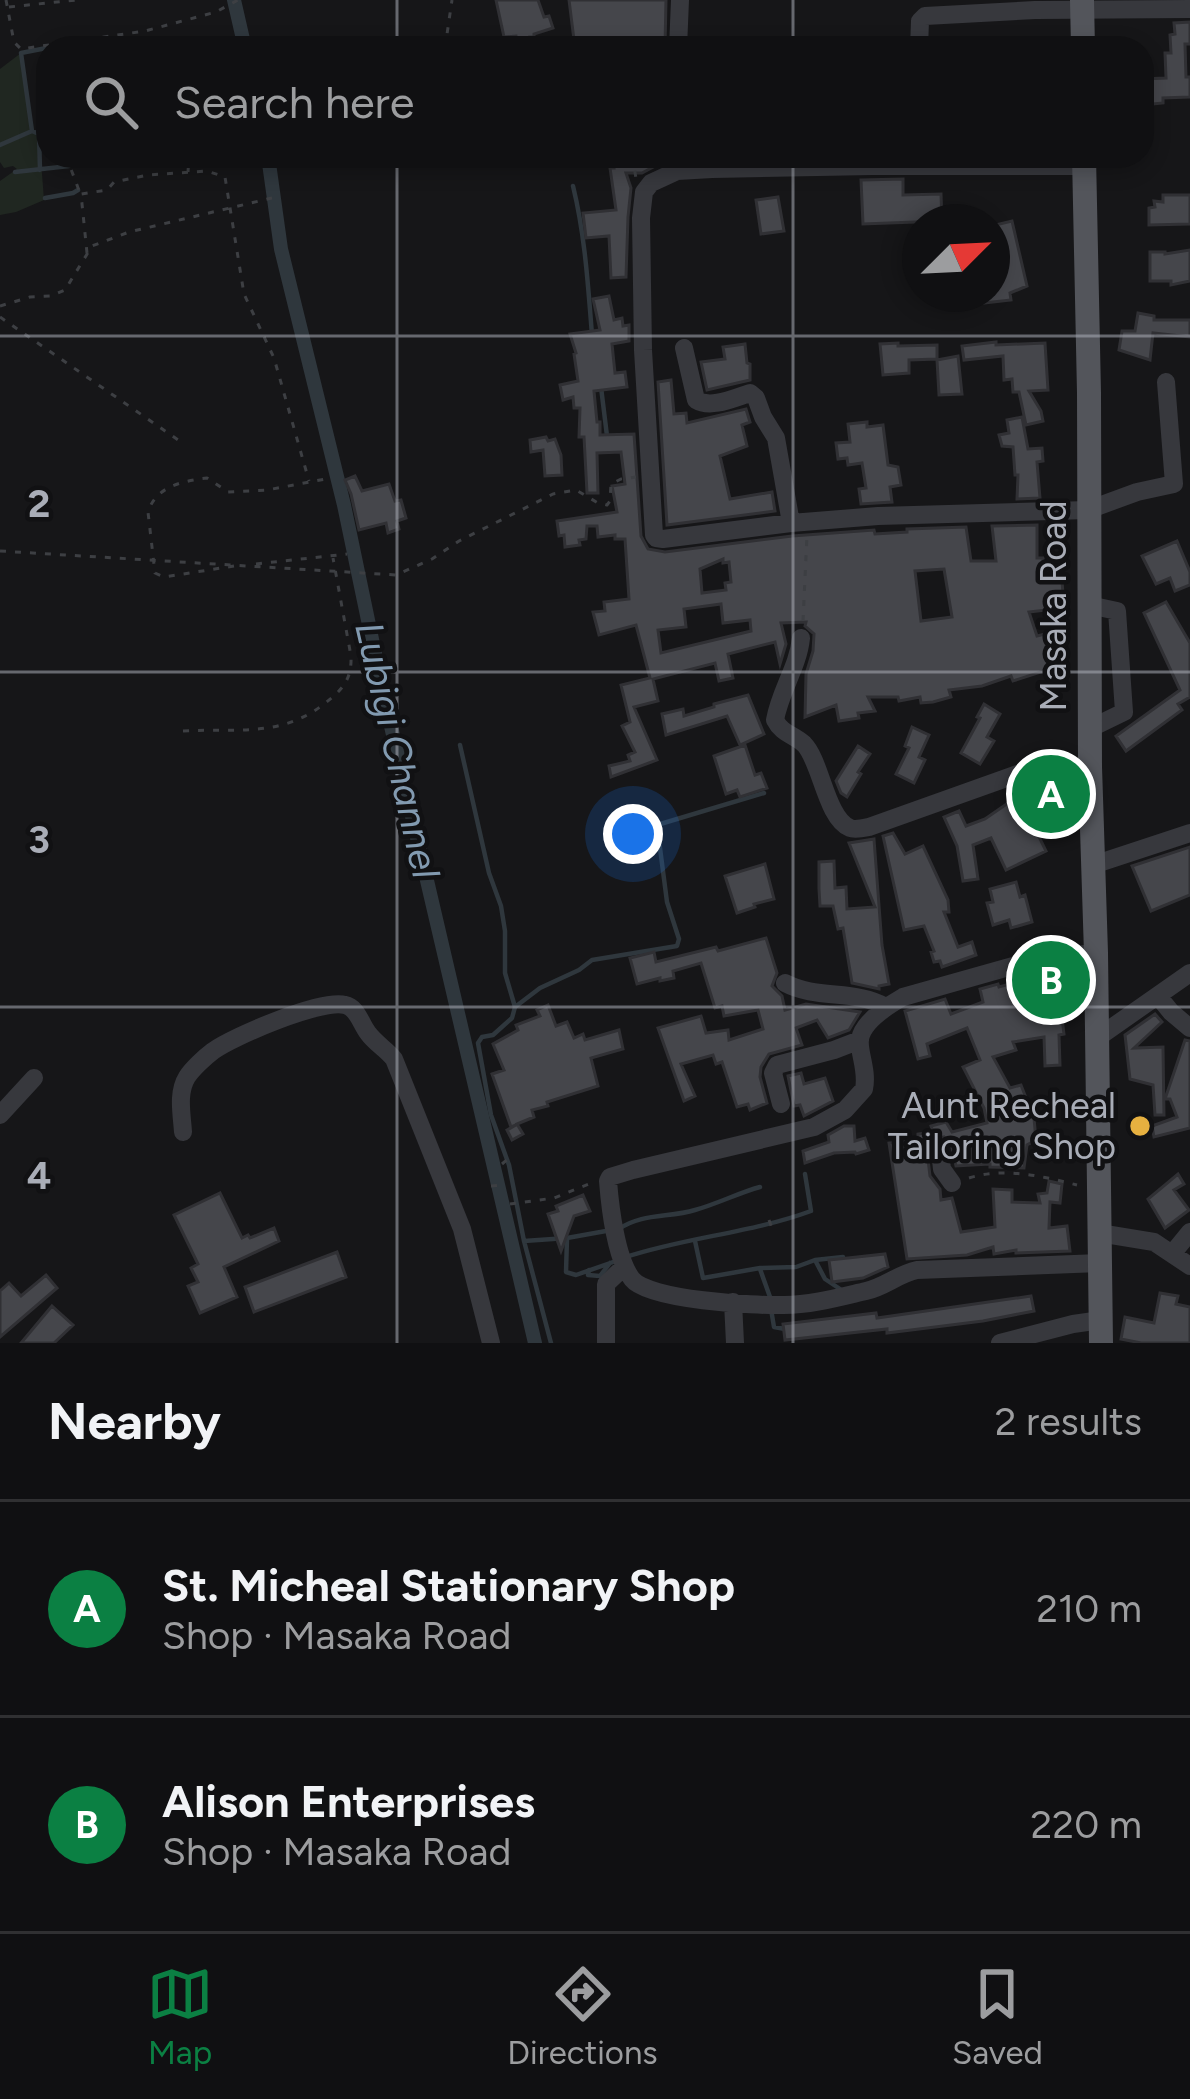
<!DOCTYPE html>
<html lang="en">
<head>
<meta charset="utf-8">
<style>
	:root { --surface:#101012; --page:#1e1e20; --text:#f1f3f6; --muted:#9c9d9f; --line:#303032; --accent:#0b8043 }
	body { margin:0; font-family:Figtree,sans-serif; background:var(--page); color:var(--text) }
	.compass { position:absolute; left:902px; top:204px; width:108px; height:108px; border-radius:50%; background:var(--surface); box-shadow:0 6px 18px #0003; rotate:66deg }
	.you { position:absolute; left:633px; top:834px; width:42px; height:42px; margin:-30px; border:9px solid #fff; border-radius:50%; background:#1a73e8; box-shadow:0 0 0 18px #1a73e833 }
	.badge { display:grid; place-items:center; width:78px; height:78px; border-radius:50%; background:var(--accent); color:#fff; font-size:39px; font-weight:700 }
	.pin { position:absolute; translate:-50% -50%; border:6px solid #fff; box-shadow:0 3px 12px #0006 }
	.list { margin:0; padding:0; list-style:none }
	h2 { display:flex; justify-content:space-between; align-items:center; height:156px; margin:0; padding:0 48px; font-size:51px }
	h2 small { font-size:39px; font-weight:400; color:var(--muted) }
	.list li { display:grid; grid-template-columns:78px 1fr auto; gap:36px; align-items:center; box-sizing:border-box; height:216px; padding:0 48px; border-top:3px solid var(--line) }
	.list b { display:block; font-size:45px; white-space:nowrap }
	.list p { margin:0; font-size:39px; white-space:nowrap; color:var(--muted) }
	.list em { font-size:39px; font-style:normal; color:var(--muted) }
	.icon { flex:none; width:66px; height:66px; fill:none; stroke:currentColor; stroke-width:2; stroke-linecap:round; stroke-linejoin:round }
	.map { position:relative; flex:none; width:1190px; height:1343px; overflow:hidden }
	.search { position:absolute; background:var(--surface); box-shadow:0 6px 18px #0003; left:36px; right:36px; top:36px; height:132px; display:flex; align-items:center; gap:30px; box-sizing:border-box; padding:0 42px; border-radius:36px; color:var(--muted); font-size:45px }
	.sheet { height:588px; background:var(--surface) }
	nav { display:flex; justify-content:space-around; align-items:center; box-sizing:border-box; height:168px; border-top:3px solid var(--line); background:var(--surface); font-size:33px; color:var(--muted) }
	nav a { display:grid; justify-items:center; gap:6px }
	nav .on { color:var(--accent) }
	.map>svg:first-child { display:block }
	.green { fill:#202721 }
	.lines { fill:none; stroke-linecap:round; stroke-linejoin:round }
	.stream { stroke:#2f373d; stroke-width:4.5 }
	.canal { stroke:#2f373d; stroke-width:14 }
	.building { fill:#45464b; stroke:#303034; stroke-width:3; fill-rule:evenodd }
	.path { stroke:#3d3f43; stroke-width:3; stroke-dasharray:6 9; stroke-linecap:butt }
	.minor { stroke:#37383d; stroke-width:18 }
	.major { stroke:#53555b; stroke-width:24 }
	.grid { fill:none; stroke:#a9adb7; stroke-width:3; stroke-opacity:0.55 }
	.poi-dot { fill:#e6b040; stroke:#111113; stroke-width:4.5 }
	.labels { text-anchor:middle; stroke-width:9; stroke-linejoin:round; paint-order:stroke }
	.street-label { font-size:36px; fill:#a9adb7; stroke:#111113 }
	.poi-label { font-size:36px; fill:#a9adb7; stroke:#111113; text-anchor:end }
	.water-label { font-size:39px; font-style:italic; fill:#829ab0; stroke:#111113 }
	.grid-label { font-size:39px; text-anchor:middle; font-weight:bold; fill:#a9adb7; stroke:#111113; stroke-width:9; stroke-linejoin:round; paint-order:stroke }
</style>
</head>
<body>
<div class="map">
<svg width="1190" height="1343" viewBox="0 0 1190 1343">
	<rect width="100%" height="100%" fill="#161618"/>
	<!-- green -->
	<path class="green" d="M21,53l11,78 7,3 5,66 -28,12 -16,3v-34l17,-12 -4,-3 -9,2 -4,-6v-93z"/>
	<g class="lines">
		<!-- stream -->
		<path class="stream" d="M0,145l32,-14
			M40,170l-1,-36 -7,-3 -11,-78 51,-10
			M15,172l54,-6 3,-10
			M573,186c12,49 15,99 19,149
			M45,198l28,-5 5,-3
			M601,387l6,49
			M460,745l29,128 12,33 4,25v42l10,34 -3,11 -19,17 -11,2 -4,6 13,72 18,50 15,76 27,102
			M515,1007l25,-19 39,-18 13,-10 85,-14 2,-7 -12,-37 -10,-77 107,-32
			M619,1229c23,-16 50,-11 76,-19 22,-6 43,-17 65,-23
			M567,1238l-1,34 10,3 40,-14
			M524,1241l43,-3 39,-7
			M695,1241l8,37 57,-10 36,-1 19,-7 28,-3
			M626,1257c61,-20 125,-24 185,-46l-6,-37
			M815,1260l10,19 15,10
			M760,1269l10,28
			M589,1270l-1,5 12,1 10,-13
			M771,1309l3,18 11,2"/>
		<!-- canal -->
		<path class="canal" d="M234,0l11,48
			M268,156l13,93 63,256 39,187 152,651"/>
	</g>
	<!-- building -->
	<path class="building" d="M496,0h42l6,17 5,-1 4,12 -19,6v3h-4l2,11h-14l-2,-12 -12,1z
		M569,0h97l-1,48h-90z
		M1190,22v22h-5l1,33h4v20l-27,1v5l-21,2v-26l24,-1 -1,-25h6l-1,-18 5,-1 -1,-11z
		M613,156h40v11l-11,6h-16l5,15 -3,29 -2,60 -15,1 -2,-42 -23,2 -3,-25 33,-3 -6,-42h4z
		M903,179v16l38,-1 1,27 -79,3 -2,-44z
		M1163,195h27v29l-41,1v-17l6,-1 -1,-6 9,1z
		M778,197l6,34 -23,3 -5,-34z
		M1012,221l15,65 -17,7 1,7 -45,5 -1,-11h27v-58l6,-1 -3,-10z
		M1190,250v31l-19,4v-4h-21v-29h15v2z
		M609,296l5,24 8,-2 1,8 6,-1v16l-17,3 3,29 10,-1 2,15 -33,4 3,31h3v13l34,-1 7,102 7,13 17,3 127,-16 82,-6 1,4 32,-2v-3l59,-2 5,34h25l-4,-35 45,-1v33h6l2,23 17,-1 2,28 -35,4 8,24 8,-2 4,12 -3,1 7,21 -40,13 -2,-5 -29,10 -33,4 2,7 -18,5 -12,1 -1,-6 -21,4 -1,-4h-30l7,14 -17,2 1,5 -20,3 -3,-16 -31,12 1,-43 7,-23 1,-17 -9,-8 1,-4 -25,1 5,21 -6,20 -5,-22 -47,12 5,24 -14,3 -4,-18 -62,16 5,22 -24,6 23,53 -46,17 -2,-11 21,-5 -2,-6 7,-3 -13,-26 8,-4 -9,-37 29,-7 -14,-53 -37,10 -6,-23 12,-1 -1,-9 25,-3 -4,-60h-10v-4l-17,2 -1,-11h-10l-1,13 -7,1 1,5 -15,2 -1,-12 -5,1 -2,-15 60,-9 -5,-26 13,-2 -4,-32 -24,1 1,40h-11l-3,-56h-5l1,-29h-6l-1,-11 -10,3 -3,-15 18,-4 -4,-27 2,-1 -6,-19 30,-4 -7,-31zM723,559v4l6,-1 2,20 -6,1 1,7 -24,3 -2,-24zM944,569l8,48 -31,4 -6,-50zM721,604l2,19 27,-3 1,11 -90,22 -3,-23 28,-3 -2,-18z
		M1138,313l16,3v4h36v17l-37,-4 -3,27 -31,-10 3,-19h13z
		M996,342v3l49,-2 3,47 -19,1 12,20 2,10 -17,4 -7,-33h-6l-1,-13 -8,1 -1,-24 -39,4 -2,-14z
		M898,343v3l39,-1v14l-28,1v13l-26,2 -3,-31z
		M745,344l2,19 3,1v16l-43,10 -6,-28 24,-3 -2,-12z
		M958,356l4,38 -23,1 -2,-35z
		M671,380l3,34 12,-1 1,10 59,-14 4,13 -8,3 5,21 -27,10 10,43 42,-7 3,19 -108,14 -9,-143z
		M1022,417l6,32 14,-1 1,13 -6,1 3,36 -23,1 1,-24h-3l-2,-28 -11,-1 -3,-11 10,-2 -2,-13z
		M867,422v5l16,-2 5,40 10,2 3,18 -11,2 2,15 -31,2 -2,-15 7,-1 -4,-25 -14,2 -1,-7 -9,1 -2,-16 14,-1 -2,-18z
		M546,437l2,4 7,-2 6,16 1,20 -17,1 -2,-26 -12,2 -1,-12z
		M355,476l7,15 27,-7 6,17 6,-1 5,18 -9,3 2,8 -11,4 -2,-10 -27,7 -8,-36 -6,-14z
		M1177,541l13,31v13l-15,6 -5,-13 -14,6 -14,-28z
		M1166,602l24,41v54l-12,7 4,6 -56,41 -10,-15 64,-46 -36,-77z
		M748,695l16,39 -24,11 -13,-29 -61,19 -4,-21 21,-5 1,7 30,-9v-3z
		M984,704l16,10 -13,23 7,4 -14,23 -19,-11 19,-35 -3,-1z
		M912,727l17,8 -10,22 6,3 -11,23 -18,-9 13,-26 -4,-2z
		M745,745l10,30 6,-2 6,15 -27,9 -3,-7 -11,4 -12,-38z
		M858,746l12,8 -12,18 3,2 -14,23 -6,-4 -5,-12z
		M1052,780l7,22 -31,12 18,37 -40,19 -15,-32 -18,7 5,34 -15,2 -6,-35 -13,-29 15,-6 7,15 19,-7 36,-25 -2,-6z
		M893,833l12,21 18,-8 25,54 1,12h-5l14,35 14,-5 4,13 -34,12 -2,-6 -6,1 -3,-10 3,-1 -10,-25 -20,4 -21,-94z
		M874,839l8,106 7,39 -10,2v3l-27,-6 -9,-55 -5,1 -5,-23h-13l-1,-17v-27l15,-1 1,27 11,-1 1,22 28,-2 -26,-64z
		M1190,847v48l-39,16 -19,-45z
		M765,864l9,35 -20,5 1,3 -18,6 -12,-37z
		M1016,882l4,15 5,-2 7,27 -21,6 -2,-8 -16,5 -6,-22 6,-1 -3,-13z
		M766,938l11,35 -5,13 10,10 3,14 21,-6 54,8 -11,18 -21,8 -11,-18 -21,8 6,17 -33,9 -8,13 -1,10 7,26 -17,7 -2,-6 -11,3 -15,-45 -6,2 -3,-9 -32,9 14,32 -11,5 -26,-73 43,-12 5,17 22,-3 1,10 34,-11 -5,-19 -34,6 -2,-10 -7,2 -14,-45 -28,8 1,7 -14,3v-3l-23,6 -7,-26 24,-6 2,10 60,-15 2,4z
		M1056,970l8,64 -5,1 1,30 -15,1 -1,-29 -31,5 3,8 -23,7 17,31 11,-3 13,33 2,22 -9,5 -3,23 -34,-1v-3l-34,2 -5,-23 -7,-6 -13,3 -4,11 3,25 10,13 1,11 11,-2 9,34 34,-5 -2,-38 19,1v12l28,1 -2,-9 9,-1 2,-12 13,3 -2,19 -10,-1 -1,26 18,-2 3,25 -54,2v-3l-22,4 -1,-7 -26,8 -60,4 -18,-116 29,-3v-6l15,-2 -2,-6 15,-4 6,10 35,-9 -3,-15 -21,-41 17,-7 -13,-32 -40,16 3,12 -12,3 -13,-48 40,-12 6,15 32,-12 -3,-13 18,-5 1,3 36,-10v-3z
		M548,1005l8,21 11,-4 7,16 9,-4 2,6 34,-10 4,19 -32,9 7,28 -51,16 1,4 -16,4 2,7 -17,7 6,10 -11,6 -5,-10 9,-5 -5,2 -19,-53 12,-4 -11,-26 25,-14 -2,-5 24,-9 -3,-6z
		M1155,1014l7,8 -28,26 29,-1 1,68h-9l-2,-30 -23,-6 -5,-44z
		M1185,1040l5,1v87l-36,9 -2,-11 25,-9 -7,-18h-5z
		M801,1073l3,11 21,-6 8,23 -29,15 -4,-11 -6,1 -6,-30z
		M844,1126h10l1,15 10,-3 4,12 -13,4 -1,-2 -21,1 -29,10 -2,-12 26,-9 -1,-7z
		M1178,1174l6,10 -10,6 15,20 -24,18 -17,-29z
		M220,1193l22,45 6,-3 2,3 24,-10 5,13 -55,26 13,30 -37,16 -12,-27 10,-4 -7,-14 7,-4 -24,-49z
		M583,1195l7,16 -16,5 -13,35 -13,-37 10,-3 -2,-5z
		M337,1252l9,25 -92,35 -9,-25z
		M885,1254l3,13 -25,11 -31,4 -3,-22z
		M46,1275l11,13 -57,49v-46l9,-8 12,13z
		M1160,1293l18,3 -2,8 14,3v36h-49l-20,-4 4,-22 29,6z
		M1031,1296l3,15 -51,10 -96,12v-4l-102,11 -2,-16 93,-11 1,5z
		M52,1306l21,19 -19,18h-33z"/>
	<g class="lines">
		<!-- path -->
		<path class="path" d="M6,0l8,42 7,7 124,-18 71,-19 22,-12
			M9,7l67,-7
			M445,48l7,-48
			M38,129l10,-3
			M66,156l14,37
			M632,156l4,22
			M188,172l1,-16
			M87,253l-6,-59 26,-4 7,-8 34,-7 59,-4 18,6 19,117 30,64 35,123
			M0,306l30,-9 21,-1 14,-6 27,-44 37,-14 143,-34
			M0,317l184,127
			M0,551l396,24 36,-16 27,-18 94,-47 23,-4 22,13 9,2 3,-4 1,-17 10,-5 15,-2
			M256,564l91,-10
			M234,566l-70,11 -9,-4 -7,-61c8,-26 35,-31 59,-34l21,14 39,-2 64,-12
			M803,621l4,-86
			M183,731c53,-3 97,7 141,-27 18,-14 28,-24 27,-48l-18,-98
			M502,1164l8,-7
			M969,1178c35,-11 73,-2 108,7
			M491,1186l10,-1
			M510,1204l44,-6 40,-16
			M769,1220l4,11"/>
		<!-- minor -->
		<path class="minor" d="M678,48l2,-48
			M919,48l1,-27 5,-5 110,-6 155,-1
			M1085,166h-212l-161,3 -35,2 -26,12 -7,9 -3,26 2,132 11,185 2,3 7,1 128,-16 87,-7 210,-6 49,-18 37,-8 -8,-102
			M684,348l12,52c15,9 38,-2 54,-7l6,5 7,19 13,21 15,85
			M1089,605l28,6 7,101 -35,17
			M801,638c-3,29 -21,53 -26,82 7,14 18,14 29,24 17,17 22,74 46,84 5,2 14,0 19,-1l160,-57 20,-4 41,1
			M1093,865l97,-32
			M1096,953l-55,5 -138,39c-14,8 -40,24 -43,42 -2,13 8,31 4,50l-19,21 -31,17 -181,43 -23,7 -2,4c2,25 8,78 24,98 16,21 123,27 152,26 27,0 56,-8 82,-14 19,-4 32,-17 51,-21l183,-7
			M785,983c32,17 70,6 101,24
			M1158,996l13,16 19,16
			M1097,1038l93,-65
			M781,1104l-8,-31 4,-8 57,-15 26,-10
			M0,1115l34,-37
			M183,1132c-1,-17 -6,-39 4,-55 5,-8 18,-20 26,-26 21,-15 108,-52 132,-46 12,2 16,19 23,28 7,10 18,16 26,26l68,170 29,114
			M940,1150l2,19 10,14
			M1099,1233l55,9 36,24
			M1172,1254l18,-22
			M733,1302l2,41
			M606,1343v-59l18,-17
			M1000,1343l73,-19 28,-4"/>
		<!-- major -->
		<path class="major" d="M1082,0l1,48
			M1084,156l5,237 1,374 6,186 5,390"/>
	</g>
	<!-- grid -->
	<path class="grid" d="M397,0v48M793,0v48M397,156v1187M793,156v1187M0,336h1190M0,672h1190M0,1007h1190"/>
	<!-- markers -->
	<circle class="poi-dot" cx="1140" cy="1126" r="12"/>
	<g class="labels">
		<!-- street labels -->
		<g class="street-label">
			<text transform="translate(1053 606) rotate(-90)" y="13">Masaka Road</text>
		</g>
		<!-- poi labels -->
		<g class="poi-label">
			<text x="1116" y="1118">Aunt Recheal<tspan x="1116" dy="41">Tailoring Shop</tspan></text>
		</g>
		<!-- water labels -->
		<g class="water-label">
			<text transform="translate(398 750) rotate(77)" y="14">Lubigi Channel</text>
		</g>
	</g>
	<g class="grid-label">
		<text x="39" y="517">2</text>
		<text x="39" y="853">3</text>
		<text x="39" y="1189">4</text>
	</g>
</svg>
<svg class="compass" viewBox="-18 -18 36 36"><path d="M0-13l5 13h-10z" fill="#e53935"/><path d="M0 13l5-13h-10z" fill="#9c9d9f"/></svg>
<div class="you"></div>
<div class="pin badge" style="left:1051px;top:794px">A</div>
<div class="pin badge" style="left:1051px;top:980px">B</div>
<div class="search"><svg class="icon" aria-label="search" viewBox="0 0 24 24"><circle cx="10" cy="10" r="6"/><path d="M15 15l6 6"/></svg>Search here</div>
</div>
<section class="sheet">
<h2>Nearby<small>2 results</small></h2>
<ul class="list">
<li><span class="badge">A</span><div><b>St. Micheal Stationary Shop</b><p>Shop · Masaka Road</p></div><em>210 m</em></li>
<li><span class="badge">B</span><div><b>Alison Enterprises</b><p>Shop · Masaka Road</p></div><em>220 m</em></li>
</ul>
</section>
<nav>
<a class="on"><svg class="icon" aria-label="map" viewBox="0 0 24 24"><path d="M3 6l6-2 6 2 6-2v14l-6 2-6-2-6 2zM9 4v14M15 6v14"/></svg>Map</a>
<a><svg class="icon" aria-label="directions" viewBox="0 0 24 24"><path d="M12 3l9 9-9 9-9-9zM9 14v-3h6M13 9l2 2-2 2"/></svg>Directions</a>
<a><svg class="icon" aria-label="saved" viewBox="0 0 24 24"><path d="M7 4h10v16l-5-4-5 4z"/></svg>Saved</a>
</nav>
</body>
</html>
